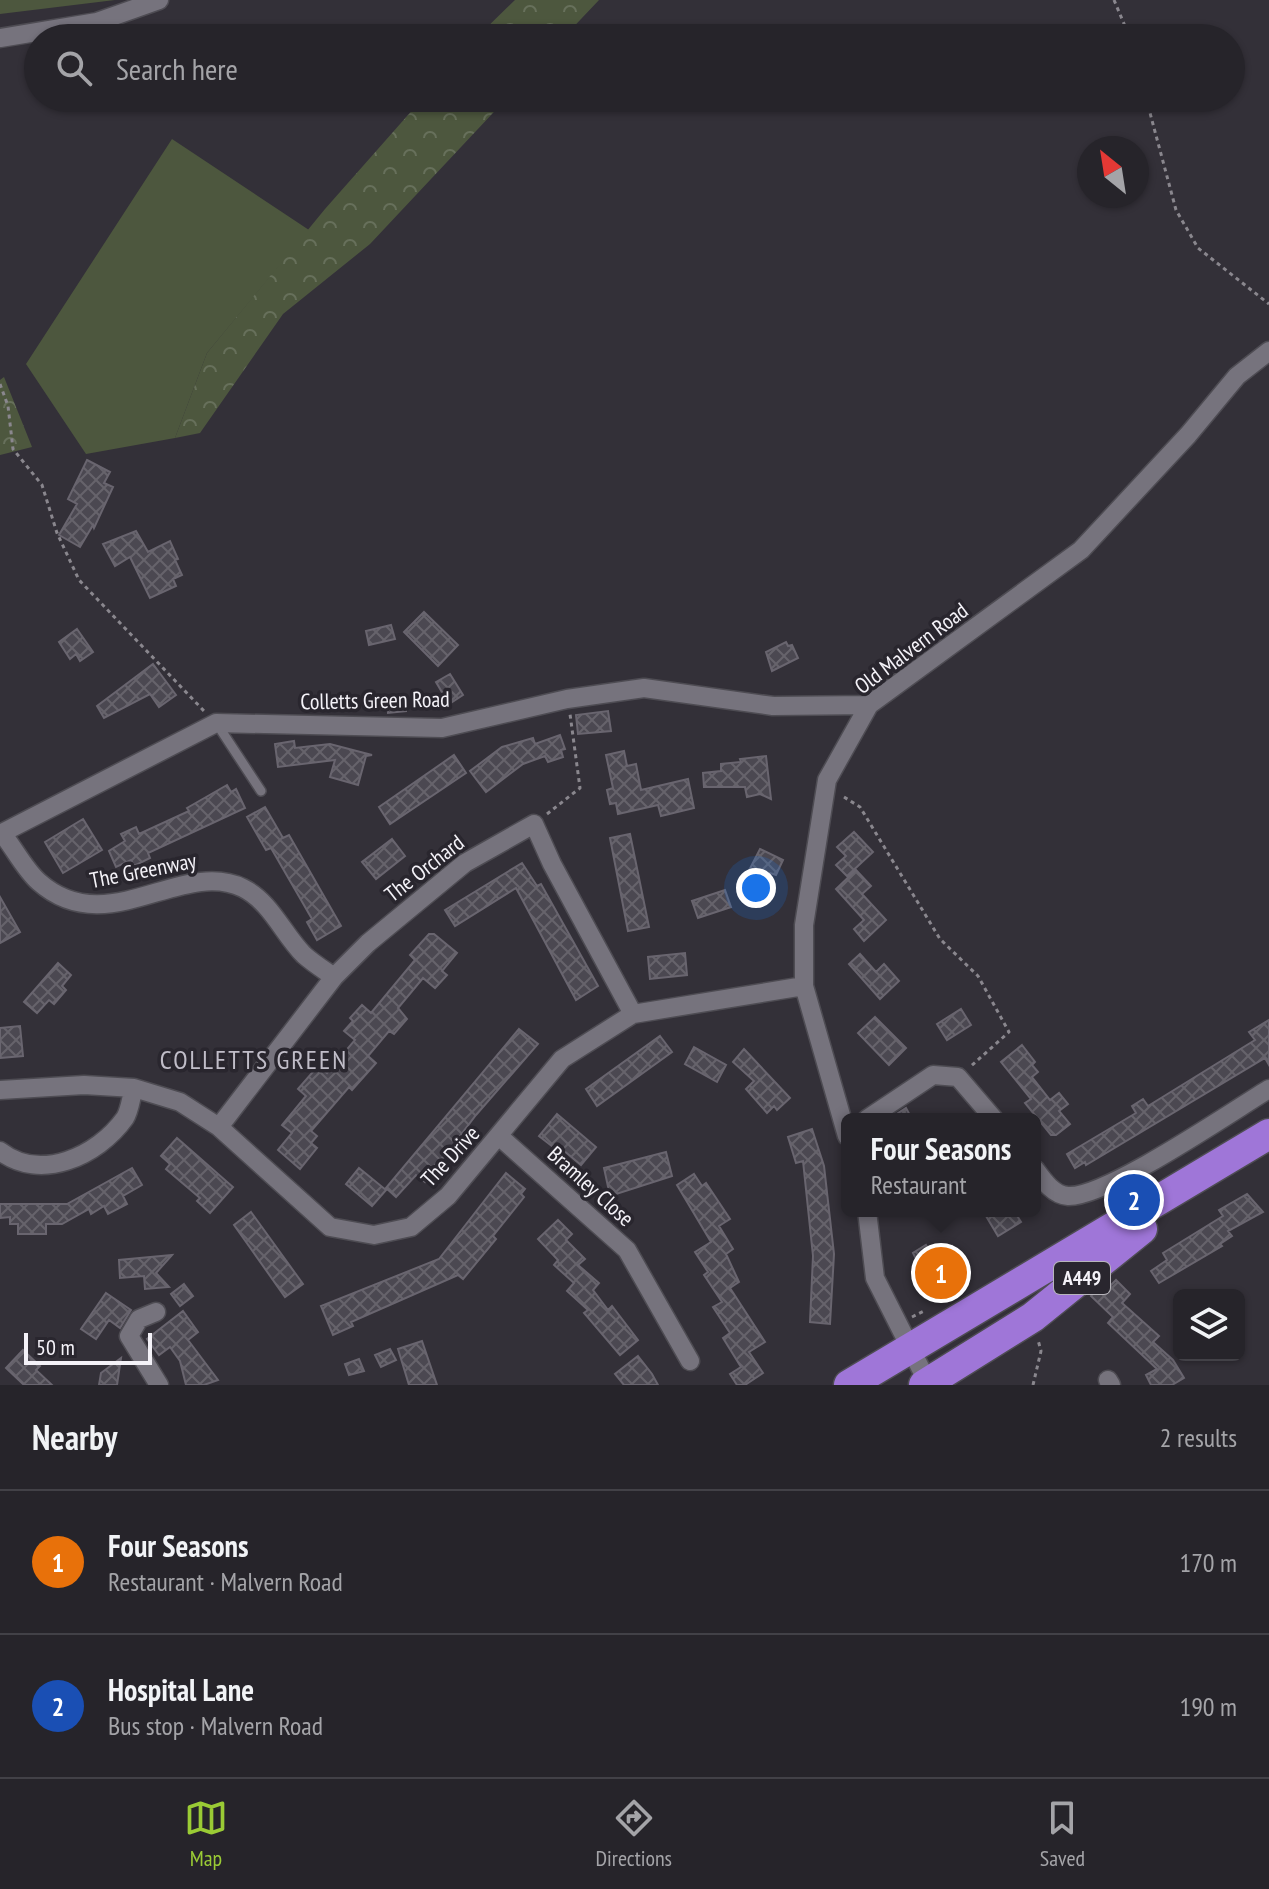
<!DOCTYPE html>
<html lang="en">
<head>
<meta charset="utf-8">
<style>
	:root { --surface:#26242a; --page:#323036; --text:#f1f3f6; --muted:#a4a4a8; --line:#424147; --accent:#9acb35 }
	body { margin:0; font-family:"PT Sans Narrow",sans-serif; background:var(--page); color:var(--text) }
	.controls { position:absolute; right:24px; bottom:24px; display:grid; overflow:hidden; border-radius:12px; box-shadow:0 2px 6px #0004 }
	.controls button { width:72px; height:72px; display:grid; place-items:center; padding:0; border:0; border-bottom:2px solid var(--line); background:var(--surface); color:var(--text); font:40px sans-serif }
	.compass { position:absolute; left:1077px; top:136px; width:72px; height:72px; border-radius:50%; background:var(--surface); box-shadow:0 2px 6px #0004; rotate:330deg }
	.scale { position:absolute; left:24px; bottom:20px; width:128px; box-sizing:border-box; padding-left:8px; border:4px solid #f4f2f8; border-top:0; font-size:22px; line-height:28px; white-space:nowrap; color:#f4f2f8; -webkit-text-stroke:6px #29262e; paint-order:stroke }
	.you { position:absolute; left:756px; top:888px; width:28px; height:28px; margin:-20px; border:6px solid #fff; border-radius:50%; background:#1a73e8; box-shadow:0 0 0 12px #1a73e833 }
	.badge { display:grid; place-items:center; width:52px; height:52px; border-radius:50%; background:var(--accent); color:#fff; font-size:26px; font-weight:700 }
	.pin { position:absolute; translate:-50% -50%; border:4px solid #fff; box-shadow:0 2px 8px #0006 }
	.popup { position:absolute; left:841px; top:1113px; width:200px; height:104px; box-sizing:border-box; display:grid; place-content:center; border-radius:12px; background:var(--surface); filter:drop-shadow(0 2px 6px #0005); font-size:26px; white-space:nowrap; color:var(--muted) }
	.popup b { font-size:30px; color:var(--text) }
	.popup::after { content:''; position:absolute; left:50%; top:100%; margin-left:-16px; border:16px solid transparent; border-top-color:var(--surface) }
	.list { margin:0; padding:0; list-style:none }
	h2 { display:flex; justify-content:space-between; align-items:center; height:104px; margin:0; padding:0 32px; font-size:34px }
	h2 small { font-size:26px; font-weight:400; color:var(--muted) }
	.list li { display:grid; grid-template-columns:52px 1fr auto; gap:24px; align-items:center; box-sizing:border-box; height:144px; padding:0 32px; border-top:2px solid var(--line) }
	.list b { display:block; font-size:30px; white-space:nowrap }
	.list p { margin:0; font-size:26px; white-space:nowrap; color:var(--muted) }
	.list em { font-size:26px; font-style:normal; color:var(--muted) }
	.icon { flex:none; width:44px; height:44px; fill:none; stroke:currentColor; stroke-width:2; stroke-linecap:round; stroke-linejoin:round }
	.map { position:relative; flex:none; width:1269px; height:1385px; overflow:hidden }
	.search { position:absolute; background:var(--surface); box-shadow:0 2px 6px #0004; left:24px; right:24px; top:24px; height:88px; display:flex; align-items:center; gap:20px; box-sizing:border-box; padding:0 28px; border-radius:44px; color:var(--muted); font-size:30px }
	.sheet { height:392px; background:var(--surface) }
	nav { display:flex; justify-content:space-around; align-items:center; box-sizing:border-box; height:112px; border-top:2px solid var(--line); background:var(--surface); font-size:22px; color:var(--muted) }
	nav a { display:grid; justify-items:center; gap:4px }
	nav .on { color:var(--accent) }
	.map>svg:first-child { display:block }
	.green { fill:#4d573e }
	.forest { fill:url(#forest-crowns) }
	.building { fill:url(#building-cross-hatch); stroke:#69656f; stroke-width:2 }
	.lines { fill:none; stroke-linecap:round; stroke-linejoin:round }
	.service-casing { stroke:#4e4c53; stroke-width:12 }
	.minor-casing { stroke:#4e4c53; stroke-width:21 }
	.trunk-casing { stroke:#4e4c53; stroke-width:33 }
	.path { stroke:#8a878e; stroke-width:3; stroke-dasharray:4 4; stroke-linecap:butt }
	.service { stroke:#76737d; stroke-width:9 }
	.minor { stroke:#76737d; stroke-width:18 }
	.trunk { stroke:#9f76d8; stroke-width:30 }
	.labels { text-anchor:middle; stroke-width:7; stroke-linejoin:round; paint-order:stroke }
	.shield { fill:#29262e; stroke:#b7b5bb; stroke-width:2 }
	.shield-label { font-size:20px; font-weight:bold; fill:#f4f2f8 }
	.street-label { font-size:22px; fill:#f4f2f8; stroke:#29262e }
	.quarter-label { font-size:26px; letter-spacing:2px; fill:#c0bdc8; stroke:#29262e }
</style>
</head>
<body>
<div class="map">
<svg width="1269" height="1385" viewBox="0 0 1269 1385">
	<defs>
		<pattern id="forest-crowns" width="20" height="18" patternUnits="userSpaceOnUse" patternTransform="scale(2)"><rect width="20" height="18" fill="#4d573e"/><path d="M2 6a3 3 0 1 1 6 0M12 15a3 3 0 1 1 6 0" fill="none" stroke="#67705b"/></pattern>
		<pattern id="building-cross-hatch" width="8" height="8" patternUnits="userSpaceOnUse" patternTransform="scale(2)"><rect width="8" height="8" fill="#4b4851"/><path d="M0 0l8 8M0 8l8-8" fill="none" stroke="#66636b"/></pattern>
	</defs>
	<rect width="100%" height="100%" fill="#333038"/>
	<!-- green -->
	<path class="green" d="M0,0h115l-115,14z
		M172,139l137,91 -102,123 -32,85 -89,16 -60,-90z"/>
	<!-- forest -->
	<path class="forest" d="M515,0h84l-36,38h-87z
		M423,98h84l-137,146 -87,70 -83,119 -25,5 32,-85 118,-144z
		M4,377l28,70 -32,8v-75z"/>
	<!-- building -->
	<path class="building" d="M87,460l23,12 -6,11 9,4 -19,41 -1,-3 -13,22 -21,-12 18,-31 -9,-5z
		M136,531l12,21 22,-11 8,18 -3,1 7,15 -9,4 3,7 -26,12 -20,-41 -15,9 -12,-22z
		M424,612l34,33 -20,21 -34,-34z
		M391,625l4,14 -26,6 -3,-14z
		M77,629l16,23 -13,9 -4,-7 -6,5 -11,-17z
		M786,642l2,4 4,-1 6,13 -26,13 -6,-19z
		M153,664l23,31 -17,12 -9,-13 -46,24 -7,-12z
		M450,674l13,21 -14,9 -13,-22z
		M405,698l1,13 -18,2 -1,-13z
		M608,711l3,20 -33,3 -2,-19z
		M560,735l5,14 -4,1 2,7 -15,5 -3,-6 -22,8 -37,28 -16,-21 32,-24 31,-9 2,6z
		M294,741l1,7 35,-4 42,11 -6,1 -8,29 -28,-8 5,-17 -57,7 -3,-23z
		M624,751l3,15 9,-2 5,26 47,-11 6,29 -33,8 -3,-11 -40,9 -2,-11 -6,1 -3,-14 6,-2 -7,-33z
		M454,755l12,18 -76,51 -11,-17z
		M766,756l5,43 -11,-5 -13,3 -2,-10h-41l-1,-14 18,-2v-7l20,-2 -1,-3z
		M227,785l4,7 5,-3 9,19 -97,45 2,5 -16,8 -3,-6 -15,7 -7,-16 16,-10 -4,-7 15,-7 3,7 50,-23 -2,-3z
		M265,807l18,31 6,-3 52,91 -24,14 -10,-18 5,-3 -41,-71 -5,2 -19,-33z
		M83,819l19,31 -39,23 -18,-31z
		M854,832l19,20 -26,24 -11,-11 10,-9 -9,-9z
		M630,834l19,93 -21,4 -18,-93z
		M392,839l13,17 -29,23 -14,-17z
		M760,849l23,11 -7,15 -6,-2 -10,20 -18,-9z
		M522,863l15,23 4,-2 57,102 -22,14 -60,-112 -61,38 -10,-16z
		M856,870l15,16 -9,8 24,26 -22,21 -10,-12 10,-9 -28,-31z
		M725,890l6,17 -33,11 -6,-17z
		M0,897l20,35 -20,11z
		M429,934h5l23,19 -15,18 5,4 -12,13 -12,-10 -25,30 9,11 -13,15 -5,-3 -21,25 8,7 -24,27 -3,-3 -38,44 6,5 -6,7 6,5 -17,21 -22,-19 14,-17 -10,-8 24,-29 -8,-7 20,-23 9,7 28,-33 -11,-9 9,-10 -3,-3 12,-13 9,8 44,-53 -5,-5z
		M685,953l2,22 -37,4 -2,-22z
		M860,954l16,18 8,-8 15,17 -19,18 -31,-35z
		M58,963l13,12 -9,11 4,4 -12,14 -5,-4 -12,13 -13,-11z
		M961,1009l10,16 -24,15 -10,-16z
		M875,1017l31,31 -17,17 -31,-32z
		M1269,1020v45l-4,-7 -179,107 -1,-3 -10,6 -8,-14 69,-41 -4,-7 11,-7 5,7 107,-66 -6,-8z
		M20,1026l3,30 -23,2v-30z
		M519,1029l19,15 -62,71 -51,67 -9,-7 -20,22 -10,-9z
		M660,1036l12,16 -75,54 -11,-17z
		M1022,1045l13,17 -3,3 6,7 -6,5 18,23 9,-7 9,11 -9,7 11,13 -14,11h-5l-26,-32 6,-4 -30,-37z
		M694,1047l32,18 -9,17 -32,-18z
		M744,1049l46,49 -13,12 -3,-4 -7,7 -21,-24 8,-8 -21,-19z
		M906,1108l6,11h-23z
		M557,1114l39,33 -15,18 -25,-21 -3,3 -14,-11z
		M812,1129l12,37 10,88 -4,70 -20,-2 3,-66 -10,-95 -7,2 -8,-26z
		M177,1138l56,49 -23,26 -13,-12 3,-3 -34,-29 4,-5 -9,-8z
		M666,1152l6,24 -62,20 -6,-28z
		M132,1168l10,17 -19,11 4,8 -19,10 -4,-8 -13,8 -2,-5 -27,15h-16v10h-28v-10h-8v-7l-10,1v-14h67z
		M359,1168l27,22 -14,16 -26,-22z
		M506,1173l19,16 -4,5 3,3 -31,39 3,3 -33,40 -5,-4 -107,47 2,4 -20,9 -12,-29 118,-47z
		M694,1174l8,12 4,-3 24,36 -11,7 14,23 -7,5 13,28 -9,6 35,54 -16,10 14,21 -18,12h-8l-7,-11 11,-7 -18,-29 7,-5 -17,-26 9,-5 -18,-27 4,-3 -13,-20 16,-10 -34,-57z
		M1247,1194l16,18 -35,19 4,5 -12,8 2,2 -63,37 -8,-12 16,-11 -4,-7 60,-37 -4,-6z
		M983,1211h31l7,11 -23,14z
		M251,1212l52,72 -18,13 -51,-72z
		M558,1220l14,14 -6,6 19,19 -7,6 21,18 -6,7 15,20 4,-4 26,34 -18,15 -36,-42 4,-3 -21,-19 7,-8 -20,-18 4,-5 -20,-21z
		M926,1245l8,13 18,-12 9,14 -34,22 -14,-29z
		M172,1255l-16,18 13,14 -24,2 -1,-13 -24,2 -1,-18z
		M1116,1280l14,14 -8,9 37,33 -6,6 20,18 11,18 -12,7h-21l-5,-10 11,-6 -49,-46 5,-6 -22,-21 14,-14 5,4z
		M184,1284l9,12 -13,10 -9,-12z
		M106,1293l25,17 -11,18 -11,-8 -13,19 -15,-10z
		M183,1311l15,21 -10,8 30,40 -14,5h-18l-6,-24 -10,-14 -11,8 -12,-16z
		M422,1341l15,44h-28l-11,-36z
		M390,1349l6,11 -15,7 -6,-12z
		M23,1350l17,16 -4,4 16,15h-28l-18,-17z
		M638,1356l14,18 6,11h-34l-9,-11z
		M121,1358l-4,27h-18l2,-12z
		M359,1359l5,12 -15,4 -4,-11z"/>
	<g class="lines">
		<!-- service casing -->
		<g class="service-casing">
			<path id="service" d="M217,724l44,67"/>
		</g>
		<!-- minor casing -->
		<g class="minor-casing">
			<path id="minor" d="M0,38l97,-16 62,-22
				M2,833c12,15 23,37 37,49 68,60 142,-24 204,6 28,14 40,46 61,67 9,8 20,15 30,22
				M0,834l216,-111 226,5 125,-29 77,-11 129,18 96,-1
				M0,1090l84,-5 50,3 46,14 39,25 111,100 44,8 37,-8 37,-31 114,-137 71,-45 171,-28
				M867,1119l66,-44 25,2 36,42
				M219,1127l115,-150 34,-34 97,-80 69,-39 18,40 81,150
				M847,1136l-43,-150v-61l23,-145 42,-75 212,-155 107,-115 49,-59 32,-25
				M500,1137l127,113 63,111
				M0,1151c40,31 97,6 125,-33 5,-8 6,-21 9,-30
				M1035,1169c8,11 18,26 33,27 38,2 163,-84 201,-107
				M867,1211l8,67 54,107
				M156,1312l-17,7 -10,17 30,49
				M1108,1380l3,5"/>
		</g>
		<!-- trunk casing -->
		<g class="trunk-casing">
			<path id="trunk" d="M849,1385l420,-251
				M924,1385l109,-68 109,-88"/>
		</g>
		<!-- path -->
		<path class="path" d="M1114,0l16,38
			M1146,98l30,112 22,38 71,56
			M0,384l8,22 5,43 29,36 15,48 22,47 125,131
			M844,797l16,10 80,132 38,37 31,56 -39,35
			M547,814l33,-26 -10,-74
			M912,1317l14,-7
			M1033,1385l8,-34 -3,-11"/>
		<!-- service -->
		<use href="#service" class="service"/>
		<!-- minor -->
		<use href="#minor" class="minor"/>
		<!-- trunk -->
		<use href="#trunk" class="trunk"/>
	</g>
	<g class="labels">
		<!-- shield labels -->
		<rect class="shield" x="1054" y="1262" width="56" height="32" rx="6"/>
		<g class="shield-label">
			<text x="1082" y="1285">A449</text>
		</g>
		<!-- street labels -->
		<g class="street-label">
			<text transform="translate(911 648) rotate(-37)" y="8">Old Malvern Road</text>
			<text transform="translate(375 700) rotate(-1)" y="8">Colletts Green Road</text>
			<text transform="translate(424 868) rotate(-38)" y="8">The Orchard</text>
			<text transform="translate(143 870) rotate(-11)" y="8">The Greenway</text>
			<text transform="translate(450 1156) rotate(-47)" y="8">The Drive</text>
			<text transform="translate(591 1186) rotate(42)" y="8">Bramley Close</text>
		</g>
		<!-- quarter labels -->
		<g class="quarter-label">
			<text x="254" y="1069">COLLETTS GREEN</text>
		</g>
	</g>
</svg>
<div class="controls">
<button><svg class="icon" aria-label="layers" viewBox="0 0 24 24"><path d="M12 4l9 5-9 5-9-5zM3 14l9 5 9-5"/></svg></button>
</div>
<svg class="compass" viewBox="-18 -18 36 36"><path d="M0-13l5 13h-10z" fill="#e53935"/><path d="M0 13l5-13h-10z" fill="#a4a4a8"/></svg>
<div class="scale">50 m</div>
<div class="you"></div>
<div class="pin badge" style="left:941px;top:1273px;background:#e8710a">1</div>
<div class="popup"><b>Four Seasons</b>Restaurant</div>
<div class="pin badge" style="left:1134px;top:1200px;background:#1a4fb4">2</div>
<div class="search"><svg class="icon" aria-label="search" viewBox="0 0 24 24"><circle cx="10" cy="10" r="6"/><path d="M15 15l6 6"/></svg>Search here</div>
</div>
<section class="sheet">
<h2>Nearby<small>2 results</small></h2>
<ul class="list">
<li><span class="badge" style="background:#e8710a">1</span><div><b>Four Seasons</b><p>Restaurant · Malvern Road</p></div><em>170 m</em></li>
<li><span class="badge" style="background:#1a4fb4">2</span><div><b>Hospital Lane</b><p>Bus stop · Malvern Road</p></div><em>190 m</em></li>
</ul>
</section>
<nav>
<a class="on"><svg class="icon" aria-label="map" viewBox="0 0 24 24"><path d="M3 6l6-2 6 2 6-2v14l-6 2-6-2-6 2zM9 4v14M15 6v14"/></svg>Map</a>
<a><svg class="icon" aria-label="directions" viewBox="0 0 24 24"><path d="M12 3l9 9-9 9-9-9zM9 14v-3h6M13 9l2 2-2 2"/></svg>Directions</a>
<a><svg class="icon" aria-label="saved" viewBox="0 0 24 24"><path d="M7 4h10v16l-5-4-5 4z"/></svg>Saved</a>
</nav>
</body>
</html>
